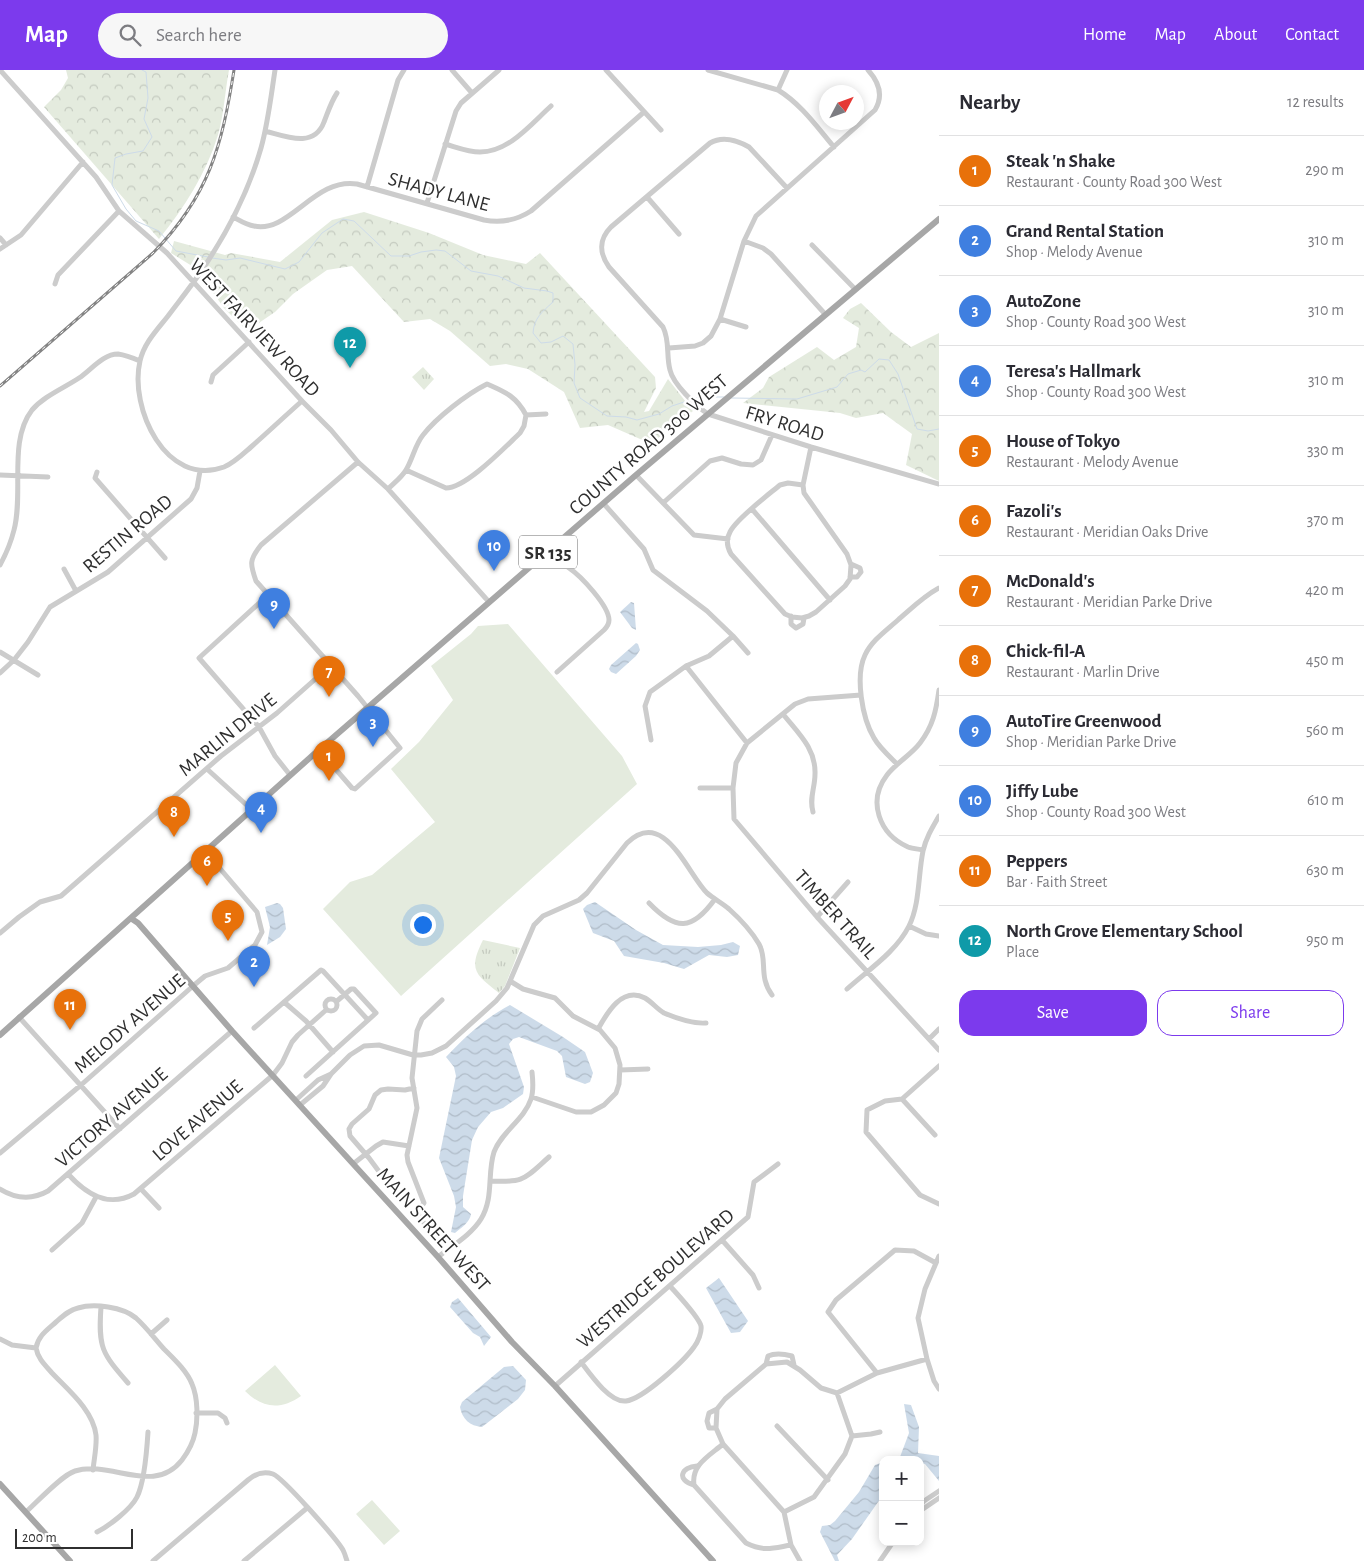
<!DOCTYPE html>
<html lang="en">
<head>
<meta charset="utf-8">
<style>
	:root { --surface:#fff; --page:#f7f7f7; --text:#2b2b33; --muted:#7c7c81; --line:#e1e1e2; --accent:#7c3aed }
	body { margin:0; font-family:"Alegreya Sans",sans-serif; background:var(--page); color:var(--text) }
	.controls { position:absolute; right:15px; bottom:15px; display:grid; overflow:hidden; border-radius:10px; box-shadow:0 2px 12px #0003 }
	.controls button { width:45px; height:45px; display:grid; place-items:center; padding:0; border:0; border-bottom:1px solid var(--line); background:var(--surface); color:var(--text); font:25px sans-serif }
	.compass { position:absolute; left:819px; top:15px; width:45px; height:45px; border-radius:50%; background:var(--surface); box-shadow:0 2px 12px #0003; rotate:49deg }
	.scale { position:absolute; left:15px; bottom:12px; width:118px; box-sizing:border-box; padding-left:5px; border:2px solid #2f2f2f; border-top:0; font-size:14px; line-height:18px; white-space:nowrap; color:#2f2f2f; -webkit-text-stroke:4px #fff; paint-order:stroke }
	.you { position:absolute; left:422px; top:854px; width:18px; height:18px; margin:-12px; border:4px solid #fff; border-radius:50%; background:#1a73e8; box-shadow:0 0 0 8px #1a73e833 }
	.badge { display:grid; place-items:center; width:32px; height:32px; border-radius:50%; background:var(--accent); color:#fff; font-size:16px; font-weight:700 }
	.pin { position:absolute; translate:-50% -41px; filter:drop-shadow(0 1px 2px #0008) }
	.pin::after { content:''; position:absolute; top:26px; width:18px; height:15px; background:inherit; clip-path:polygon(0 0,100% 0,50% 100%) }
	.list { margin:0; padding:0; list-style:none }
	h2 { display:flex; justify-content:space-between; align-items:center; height:65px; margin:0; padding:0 20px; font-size:21px }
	h2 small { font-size:16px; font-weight:400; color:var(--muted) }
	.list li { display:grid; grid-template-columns:32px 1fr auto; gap:15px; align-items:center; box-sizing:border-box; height:70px; padding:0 20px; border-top:1px solid var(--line) }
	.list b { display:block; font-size:19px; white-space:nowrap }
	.list p { margin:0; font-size:16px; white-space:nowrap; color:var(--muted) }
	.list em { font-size:16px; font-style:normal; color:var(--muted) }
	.actions { display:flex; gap:10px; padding:15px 20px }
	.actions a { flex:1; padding:11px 0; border:1px solid var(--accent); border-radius:15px; text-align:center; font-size:18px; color:var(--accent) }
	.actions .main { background:var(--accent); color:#fff }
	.icon { flex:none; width:28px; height:28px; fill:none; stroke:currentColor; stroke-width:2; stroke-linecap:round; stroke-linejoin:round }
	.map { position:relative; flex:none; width:939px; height:1491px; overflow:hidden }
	header { display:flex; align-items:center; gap:30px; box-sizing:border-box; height:70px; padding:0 25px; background:var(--accent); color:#fff }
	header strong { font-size:24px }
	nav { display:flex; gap:28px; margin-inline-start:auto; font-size:18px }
	.search { width:350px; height:45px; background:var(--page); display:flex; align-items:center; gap:12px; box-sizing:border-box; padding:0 18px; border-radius:28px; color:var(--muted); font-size:19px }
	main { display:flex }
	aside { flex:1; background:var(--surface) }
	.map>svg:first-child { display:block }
	.grass { fill:#e4ebde }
	.forest { fill:url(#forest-crowns) }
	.park { fill:url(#park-tufts) }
	.water { fill:url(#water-waves) }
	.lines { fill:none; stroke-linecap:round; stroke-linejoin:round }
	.stream { stroke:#cddbe9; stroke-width:1 }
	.minor { stroke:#ccc; stroke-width:5 }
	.major { stroke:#a7a7a7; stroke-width:6 }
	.rail-casing { stroke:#848484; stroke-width:3 }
	.rail { stroke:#fff; stroke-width:1; stroke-dasharray:4; stroke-linecap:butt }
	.labels { text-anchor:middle; stroke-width:5; stroke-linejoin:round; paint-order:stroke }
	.shield { fill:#fff; stroke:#6d6d6d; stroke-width:1 }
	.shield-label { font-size:19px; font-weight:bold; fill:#2f2f2f }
	.street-label { font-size:20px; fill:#2f2f2f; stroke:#fff }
</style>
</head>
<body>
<header>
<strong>Map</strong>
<div class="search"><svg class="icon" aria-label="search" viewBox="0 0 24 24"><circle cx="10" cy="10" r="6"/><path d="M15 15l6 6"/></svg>Search here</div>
<nav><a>Home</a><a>Map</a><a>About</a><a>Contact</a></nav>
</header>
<main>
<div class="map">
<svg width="939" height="1491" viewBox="0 0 939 1491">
	<defs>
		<pattern id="forest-crowns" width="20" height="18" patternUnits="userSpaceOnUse" patternTransform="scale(1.25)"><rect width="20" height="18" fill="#e4ebde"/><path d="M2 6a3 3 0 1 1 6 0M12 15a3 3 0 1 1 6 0" fill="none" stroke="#c4cabf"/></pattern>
		<pattern id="park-tufts" width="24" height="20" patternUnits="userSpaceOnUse" patternTransform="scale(1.25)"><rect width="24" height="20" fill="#e4ebde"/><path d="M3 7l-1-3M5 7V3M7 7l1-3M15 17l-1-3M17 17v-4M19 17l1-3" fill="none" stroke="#c4cabf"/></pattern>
		<pattern id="water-waves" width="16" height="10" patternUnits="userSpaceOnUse" patternTransform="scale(1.25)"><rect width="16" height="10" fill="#cddbe9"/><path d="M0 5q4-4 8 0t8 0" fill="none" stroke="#b0bcc8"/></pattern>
	</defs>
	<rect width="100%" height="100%" fill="#fff"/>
	<!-- grass -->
	<path class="grass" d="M508,554l114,132 15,28 -236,212 -78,-87 27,-27 22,-7 63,-53 -44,-53 28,-27 34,-42 -22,-34 40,-32 7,-8z
		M275,1295l26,31c-20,14 -38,13 -56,-5z
		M372,1430l28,31 -16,14 -28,-31z"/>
	<!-- forest -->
	<path class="forest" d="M66,0h163c-4,21 -5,44 -11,65 -12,39 -34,73 -59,104l-115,-132 17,-17 7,-12z
		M364,142l65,21 54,22 43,9 14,-11 115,124 1,11 -12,24 5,-1 19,-32 25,32c-6,4 -11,10 -17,14 -11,6 -12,4 -19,16l-10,1 -39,-17 -28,3 -16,-36 -36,-23 -22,-5 -16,2 -40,-35 -20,-12 -26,3 -52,-56 -25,4 -34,24 -18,18 -28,19 -23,-23 -17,-24 3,-9 -1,-6 -9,-7 -8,4 -21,-13 3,-12 51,14 6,-2 49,9 52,-42z
		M861,233l30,29 20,15 28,-14v148l-33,-16 6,-31 -29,-21 -27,5 -16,-5 -97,-10 20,-15 6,-11 48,-30 17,13 22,-13 3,-19 -16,-10 7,-9z"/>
	<!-- park -->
	<path class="park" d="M423,297l11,12 -10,11 -12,-13z
		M483,870l37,8 -15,38 -6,7c-24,-19 -31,-23 -16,-53z"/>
	<!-- water -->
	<path class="water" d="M631,532l3,1 2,27 -4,-2 -12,-16z
		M636,573l2,1 2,6 -4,6 -20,18 -5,-2 -2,-3 2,-4z
		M595,832l41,28 27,15 35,2 23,-2 12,-3 7,4 -2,9 -11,2 -18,-2 -25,14 -20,-6 -40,-7 -10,-15 -21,-8 -10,-24 4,-4z
		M277,833l3,1 3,4 3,21 -6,8 -13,8 3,-18 -5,-20z
		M510,935l53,32 22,15 8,21 -3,9 -5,2 -19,-7 -4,-21 -5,-5 -38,-14 -6,2 -4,5 15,43 -1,7 -20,14 -12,4 -13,15 -6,13 -9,56v11l8,7c-1,8 -10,14 -16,19l-4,-1 5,-25 -2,-11 -15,-38 17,-82 -2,-9 -8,-10c19,-20 39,-39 64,-52z
		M719,1208l29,43 -8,11 -9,1 -25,-45z
		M458,1228l33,39 -7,9 -4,-9 -7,-4 -23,-26 2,-5z
		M513,1296l13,14 -1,10 -7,9 -36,28c-12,-1 -20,-8 -22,-20l2,-5 42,-35z
		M904,1334l7,1 8,22 -1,26 21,3v25l-14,-17 -5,-1v-3h-31l11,-3 9,-24z
		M883,1392v33l-31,44 -15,16 2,6h-4l-15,-29 2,-6 8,-1 5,-4 24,-29 16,-27z"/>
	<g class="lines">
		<!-- stream -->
		<path class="stream" d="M142,0l4,2 2,26 -4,21 8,18 -9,14 -17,3 -11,4 -3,27 14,24 10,12 23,10 17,20 32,6
			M212,188l14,2 14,-2 45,11 14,-7 23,-29 21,-14 11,2 37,35h18l12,-4 15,-2 9,1 26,20 27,5 26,12 23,3 6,2v9c-11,10 -19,16 -20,31l8,10 10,-1 12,-6 10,8 2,21 -1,18 6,15 27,18 19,1 11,3 22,-6 13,-8 18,-6
			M731,328l66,1 40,-12 11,-13 13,-4 4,2 14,-13 10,1 9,14 19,55 11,2 11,-2
			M694,329l5,-2h25"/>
		<!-- minor -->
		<path class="minor" d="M0,0l96,107 23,34 48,42 135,148 29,29 27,32 30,27 101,113
			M275,0c-4,26 -7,53 -14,78 -12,42 -33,83 -57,119 -11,17 -24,33 -36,49 -11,14 -24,27 -28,45 -11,47 26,127 84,106 10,-4 19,-13 27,-20 17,-15 34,-31 51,-46
			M452,0l20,23
			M606,0l55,60
			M708,0l70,20c23,14 39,37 56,57
			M778,20l9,-20
			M265,61c20,5 49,18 59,-9 4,-10 7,-20 13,-29
			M445,74c11,3 23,8 35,8 29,0 51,-28 71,-46
			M367,117l31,-107 6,-10
			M787,118l-38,-41c-12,-7 -27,-11 -39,-4l-99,84c-12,12 -12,26 -2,40l54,60c7,14 3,28 7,43 3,14 26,36 38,44l103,33 128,37
			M647,127l32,37
			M427,133l29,-92 5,-8 38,-33
			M233,147c6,3 13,8 21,9 35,8 61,-49 103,-42l127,36c16,3 33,0 47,-9l113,-99
			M0,168l6,7
			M744,171l19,7 8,6 54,60
			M812,175l43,44
			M0,179l21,-14 62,-73
			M55,214l3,-9 61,-64
			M720,249l26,8
			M669,278l26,-2 8,-3 8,-7 9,-17 24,-78 12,-25 119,-106c9,-15 4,-28 -7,-40
			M211,312l2,-7 36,-33
			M526,345l20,-1
			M406,400l40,18c20,0 58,-40 74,-55l4,-7 2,-11
			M97,402l-2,6 70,80
			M0,405l48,2
			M636,405l58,60 34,4
			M803,415l-15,-2 -8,2c-12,10 -44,34 -50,47 -4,7 -3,15 1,22l54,60 7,3 10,1 7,-2 7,-4 29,-26 5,-7 1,-14 -4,-11 -43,-61 -1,-8 8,-38
			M388,419c6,-6 14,-12 18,-19 7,-12 9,-25 17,-35 14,-18 44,-41 64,-51 18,8 29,12 39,31
			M663,433l47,-42 12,-3 19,6 12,1 8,-5 11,-25
			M604,434l40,45 9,21 54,41 26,25 15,17
			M752,439l78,91
			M546,483c7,6 16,10 23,15 12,8 40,38 40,52 0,4 -2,7 -5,10l-47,42
			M0,495c6,-11 11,-23 14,-35 10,-37 -6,-89 18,-120 12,-14 32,-22 47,-32 12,-8 24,-24 39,-24 7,1 15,4 22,7
			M64,499l12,22
			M850,507h7l4,-5 -1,-4 -9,-4
			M268,525l-69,63 60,69 16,29 15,19
			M791,546v8l5,4 7,-4 1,-6
			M0,582l38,23
			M686,596l61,77
			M0,603l14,-13 14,-18 22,-35 58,-35 83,-73 6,-11 3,-17
			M861,625l-53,4 -13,5 -48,39 -11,20 -3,25 1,31 83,98 122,133
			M783,644c14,18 33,34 32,60 0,14 -6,24 -2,38
			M651,670l-6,-34 5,-14 36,-26 23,-10 24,-20
			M319,680l33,38 3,1 45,-41 -42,-52 -102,-115c-6,-17 -7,-21 5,-36l97,-83
			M897,694c-8,-8 -18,-17 -23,-26 -12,-20 -19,-62 -9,-83 7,-15 22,-25 34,-36 13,-11 25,-23 40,-31
			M207,699l44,40
			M700,718h33
			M923,780c-4,-1 -10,-1 -15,-3 -29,-13 -41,-46 -21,-72 9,-12 24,-20 33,-32 13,-17 16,-32 19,-53
			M649,833c27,28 43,28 66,-4
			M817,847l31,-35
			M909,856l17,8 13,2
			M0,863l19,-16 21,-15 21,-6 160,-140 56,-43 53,-47
			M510,911l13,8 32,9 18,18 27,14 15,18 5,17 -1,19 -3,9 -12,12 -13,7h-15l-44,-15
			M847,919c21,-19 49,-37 62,-63 11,-22 9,-51 14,-75 3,-13 9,-23 16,-35
			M325 935a6 6 0 1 1 12 0a6 6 0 1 1-12 0Z
			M284,932l22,19 27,31
			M19,947l101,112
			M254,958l67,-58 2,1 45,49
			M598,959c9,-16 24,-43 47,-31 7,4 12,11 19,15 12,5 30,11 42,10
			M929,969l10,-10
			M939,996l-37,33 -17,2 -18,9 -1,22 54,63 19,9
			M620,1000l28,-1
			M331,1004l19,-19 14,-9 15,-1 34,10h8l11,-2 14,-7 50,-45 11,-13 27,-63 9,-9 36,-16 8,-7 40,-50c37,-36 60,30 80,50 7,6 15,10 22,16 10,9 23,23 30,35 9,16 -1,32 13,51
			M306,1006l70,-63 -22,-24h-3l-14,12
			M902,1029l33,36
			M296,1030l22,-20 13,-6 -8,12 -23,19
			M0,1083l81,-68 112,-99 12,-10 23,-8 27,-23 7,-13 -5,-20 -52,-61
			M353,1094l23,-18 7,-4 26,4
			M68,1104c18,20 40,34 66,20l139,-119 9,-12 10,-21 6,-7 28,-25
			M490,1111c35,2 34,-2 59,-24
			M389,1115l-20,-27 -19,-22 -1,-7 3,-5 17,-15 6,-14 6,-5 7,-1 17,1 9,-2
			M0,1119c16,10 32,11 48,2l184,-160
			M141,1119l18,19
			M442,1170l-21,-20 -4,-9 7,-8 -16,-41 -1,-7 10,-47 -5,-30 5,-47 5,-12 20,-19
			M722,1170l31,35 6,13
			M52,1180l30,-27 14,-26
			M939,1186l-14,33 -7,29 9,41 7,22 5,8
			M438,1187c14,-11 34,-23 43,-38 13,-21 6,-45 13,-67 8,-21 30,-32 37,-53 3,-9 2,-18 1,-27
			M101,1237c-3,41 1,46 27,76
			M151,1264l16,-14
			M0,1269l12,6 24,3
			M36,1278c2,11 9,17 16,25 16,17 41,37 44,62 1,11 -2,24 -3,35
			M581,1292c9,12 29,41 45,39 17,-2 58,-40 68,-54 4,-5 8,-15 7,-21 -2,-9 -24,-32 -31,-40
			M766,1294l2,-8c7,-3 16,-2 24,0l2,9
			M877,1303l-49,-61 8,-12 59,-50 19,1 22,12
			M555,1316l193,-169 6,-35 24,-18
			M196,1343h22l7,5 2,5
			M777,1356l51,54
			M716,1358h-7l-2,-7 2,-8 8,-4
			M852,1366l19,-2 9,-2
			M723,1374c-14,12 -32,21 -29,41l52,58c18,9 27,5 45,2
			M694,1415c-18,-5 -13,-18 3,-19
			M920,1436l4,-5 15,-10
			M920,1441l19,-13
			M26,1442c11,-10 36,-37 49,-41 36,-11 79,25 107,-11 6,-8 11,-17 13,-27 3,-14 3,-35 -3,-49 -5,-13 -18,-25 -28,-35 -9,-10 -18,-22 -28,-31 -13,-11 -42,-15 -58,-10 -9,2 -15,8 -22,14 -9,8 -18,14 -20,26
			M784,1442l30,-15 31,-43 7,-18 -15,-43
			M97,1462c12,-6 34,-23 40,-35 7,-14 10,-49 11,-65
			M153,1491l95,-81c7,-6 16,-9 25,-6 10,4 63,64 70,76 2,4 3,8 4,11
			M244,1491l63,-53
			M800,1491l-9,-16 -7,-33 -61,-68 -7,-16 1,-19 8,-10 41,-35 21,-2 13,8 21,18 16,5 40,-20 50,-14
			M880,1491l13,-19"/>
		<!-- major -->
		<path class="major" d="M132,849l6,4 94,108 206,226 74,85 43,44 158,175
			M0,965l313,-280 323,-280 303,-256
			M0,1414l70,77"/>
		<!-- rail casing -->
		<g class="rail-casing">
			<path id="rail" d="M0,316l153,-133c56,-57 69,-107 81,-183"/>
		</g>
		<!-- rail -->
		<use href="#rail" class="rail"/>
	</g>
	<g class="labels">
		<!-- shield labels -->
		<rect class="shield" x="519" y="465.5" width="58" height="33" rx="4"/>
		<g class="shield-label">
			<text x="548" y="489">SR 135</text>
		</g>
		<!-- street labels -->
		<g class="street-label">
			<text transform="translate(439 121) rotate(15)" y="7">SHADY LANE</text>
			<text transform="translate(255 257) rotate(47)" y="7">WEST FAIRVIEW ROAD</text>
			<text transform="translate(785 353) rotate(17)" y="7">FRY ROAD</text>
			<text transform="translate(648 374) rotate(-41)" y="7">COUNTY ROAD 300 WEST</text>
			<text transform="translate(127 463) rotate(-40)" y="7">RESTIN ROAD</text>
			<text transform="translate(227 664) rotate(-39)" y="7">MARLIN DRIVE</text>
			<text transform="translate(836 844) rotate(48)" y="7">TIMBER TRAIL</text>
			<text transform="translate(129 953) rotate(-41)" y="7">MELODY AVENUE</text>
			<text transform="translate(111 1047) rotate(-41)" y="7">VICTORY AVENUE</text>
			<text transform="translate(197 1050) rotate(-41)" y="7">LOVE AVENUE</text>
			<text transform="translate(434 1159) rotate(48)" y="7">MAIN STREET WEST</text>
			<text transform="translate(655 1208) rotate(-41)" y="7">WESTRIDGE BOULEVARD</text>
		</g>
	</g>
</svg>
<div class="controls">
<button>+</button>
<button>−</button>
</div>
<svg class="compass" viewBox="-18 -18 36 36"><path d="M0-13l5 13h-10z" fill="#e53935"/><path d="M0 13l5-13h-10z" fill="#7c7c81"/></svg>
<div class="scale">200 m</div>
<div class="you"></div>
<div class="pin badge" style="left:329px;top:711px;background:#e8710a">1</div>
<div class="pin badge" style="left:254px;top:917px;background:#3f7fe0">2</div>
<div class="pin badge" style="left:373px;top:677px;background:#3f7fe0">3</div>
<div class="pin badge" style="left:261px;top:763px;background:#3f7fe0">4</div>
<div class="pin badge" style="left:228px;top:871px;background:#e8710a">5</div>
<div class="pin badge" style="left:207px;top:816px;background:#e8710a">6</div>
<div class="pin badge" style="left:329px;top:627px;background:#e8710a">7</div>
<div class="pin badge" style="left:174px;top:767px;background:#e8710a">8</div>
<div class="pin badge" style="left:274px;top:559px;background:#3f7fe0">9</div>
<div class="pin badge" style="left:494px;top:501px;background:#3f7fe0">10</div>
<div class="pin badge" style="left:70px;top:960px;background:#e8710a">11</div>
<div class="pin badge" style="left:350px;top:298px;background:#0f9aa8">12</div>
</div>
<aside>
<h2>Nearby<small>12 results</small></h2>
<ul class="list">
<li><span class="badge" style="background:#e8710a">1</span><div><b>Steak 'n Shake</b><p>Restaurant · County Road 300 West</p></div><em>290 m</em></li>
<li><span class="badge" style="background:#3f7fe0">2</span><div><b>Grand Rental Station</b><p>Shop · Melody Avenue</p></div><em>310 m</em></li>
<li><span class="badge" style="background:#3f7fe0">3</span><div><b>AutoZone</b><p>Shop · County Road 300 West</p></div><em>310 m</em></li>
<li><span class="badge" style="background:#3f7fe0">4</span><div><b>Teresa's Hallmark</b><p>Shop · County Road 300 West</p></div><em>310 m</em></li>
<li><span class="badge" style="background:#e8710a">5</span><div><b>House of Tokyo</b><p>Restaurant · Melody Avenue</p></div><em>330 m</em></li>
<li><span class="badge" style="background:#e8710a">6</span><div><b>Fazoli's</b><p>Restaurant · Meridian Oaks Drive</p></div><em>370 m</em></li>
<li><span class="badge" style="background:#e8710a">7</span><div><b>McDonald's</b><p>Restaurant · Meridian Parke Drive</p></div><em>420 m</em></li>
<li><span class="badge" style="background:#e8710a">8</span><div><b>Chick-fil-A</b><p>Restaurant · Marlin Drive</p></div><em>450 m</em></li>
<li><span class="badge" style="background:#3f7fe0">9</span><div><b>AutoTire Greenwood</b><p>Shop · Meridian Parke Drive</p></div><em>560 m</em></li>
<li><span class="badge" style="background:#3f7fe0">10</span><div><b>Jiffy Lube</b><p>Shop · County Road 300 West</p></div><em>610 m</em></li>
<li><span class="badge" style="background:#e8710a">11</span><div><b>Peppers</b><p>Bar · Faith Street</p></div><em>630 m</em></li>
<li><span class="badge" style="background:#0f9aa8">12</span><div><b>North Grove Elementary School</b><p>Place</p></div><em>950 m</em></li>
</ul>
<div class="actions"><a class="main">Save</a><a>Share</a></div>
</aside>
</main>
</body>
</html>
